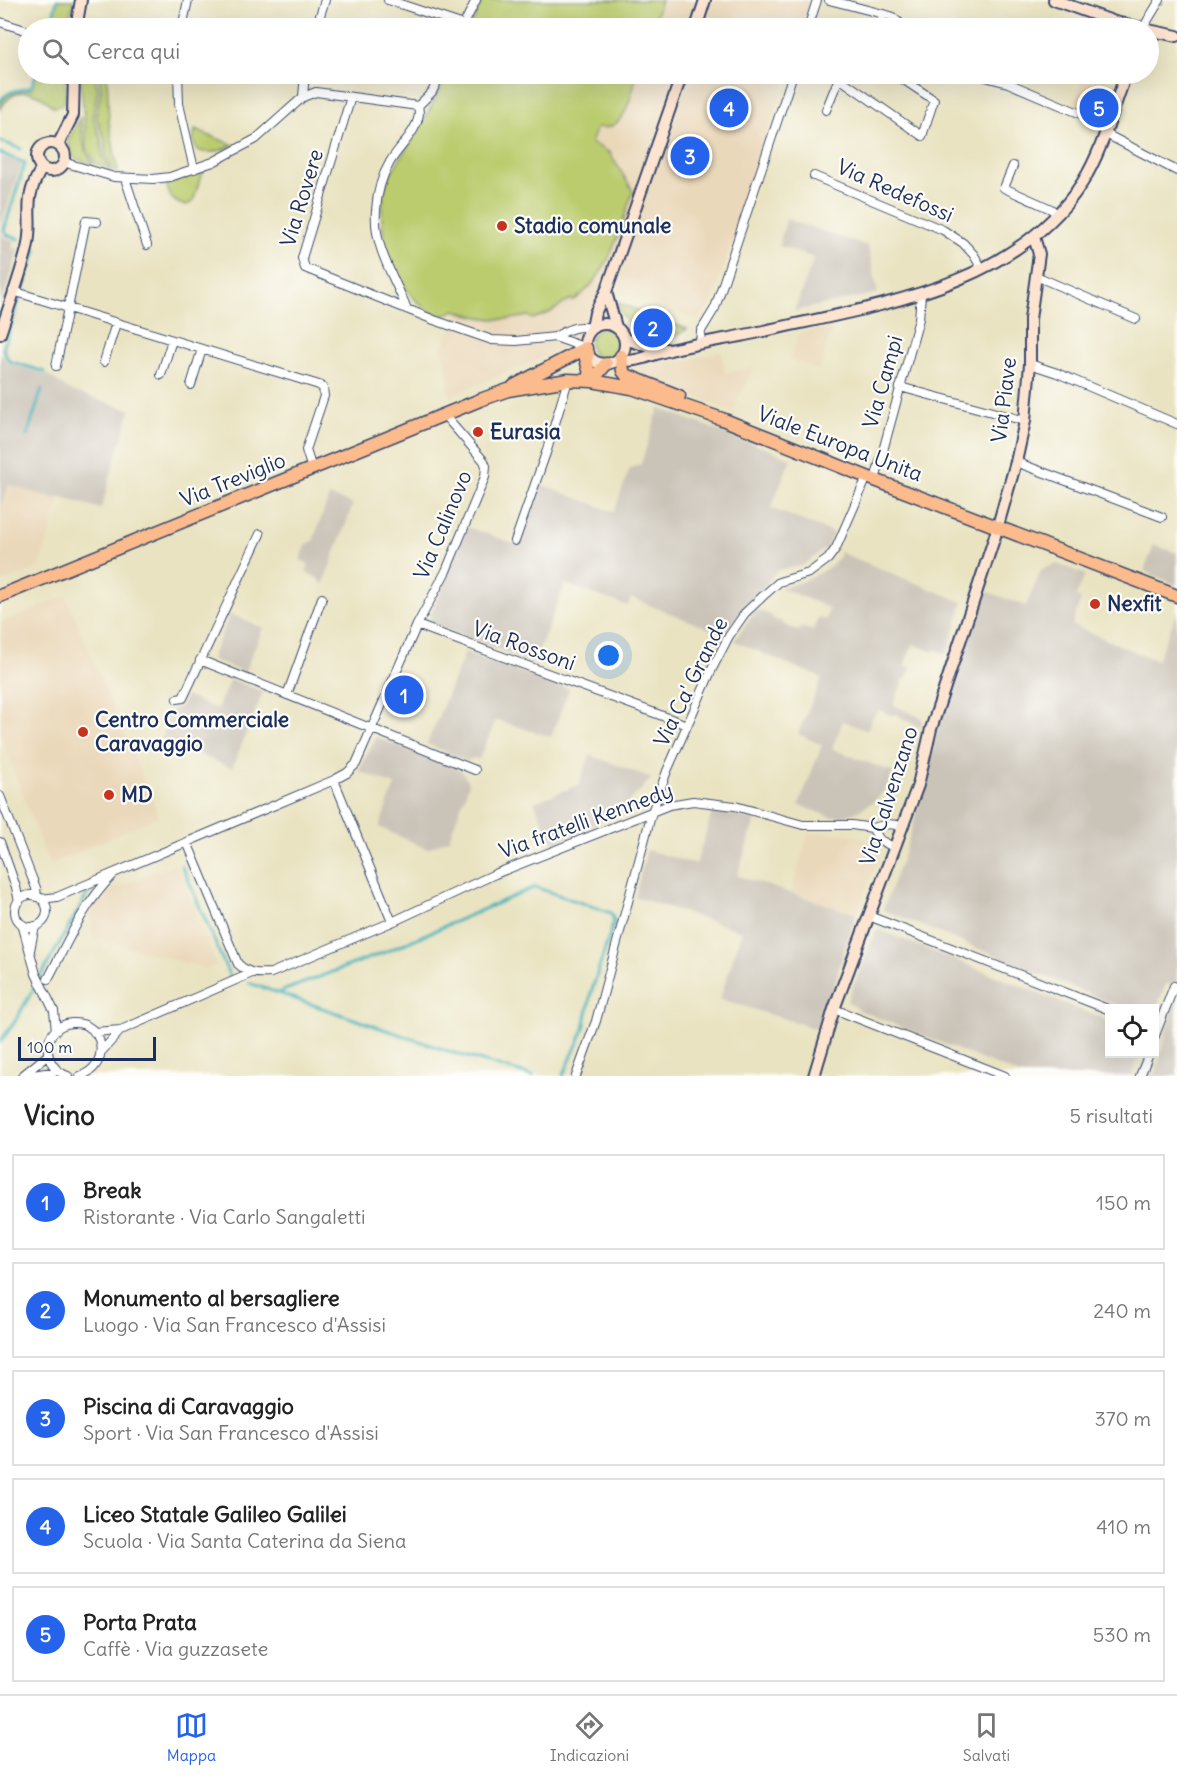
<!DOCTYPE html>
<html lang="it">
<head>
<meta charset="utf-8">
<style>
	:root { --surface:#fff; --page:#f6f6f6; --text:#222; --muted:#767676; --line:#e0e0e0; --accent:#2563eb }
	body { margin:0; font-family:Delius,sans-serif; background:var(--page); color:var(--text) }
	.controls { position:absolute; right:18px; bottom:18px; display:grid; overflow:hidden; border-radius:0px; box-shadow:0 6px 24px #0002 }
	.controls button { width:54px; height:54px; display:grid; place-items:center; padding:0; border:0; border-bottom:2px solid var(--line); background:var(--surface); color:var(--text); font:30px sans-serif }
	.scale { position:absolute; left:18px; bottom:15px; width:138px; box-sizing:border-box; padding-left:6px; border:3px solid #1b2f5e; border-top:0; font-size:16px; line-height:21px; white-space:nowrap; color:#1b2f5e; -webkit-text-stroke:4px #fdfcf7; paint-order:stroke }
	.you { position:absolute; left:609px; top:656px; width:21px; height:21px; margin:-15px; border:4px solid #fff; border-radius:50%; background:#1a73e8; box-shadow:0 0 0 9px #1a73e833 }
	.badge { display:grid; place-items:center; width:39px; height:39px; border-radius:50%; background:var(--accent); color:#fff; font-size:20px; font-weight:700 }
	.pin { position:absolute; translate:-50% -50%; border:3px solid #fff; box-shadow:0 2px 6px #0006 }
	.list { margin:0; padding:0; list-style:none }
	h2 { display:flex; justify-content:space-between; align-items:center; height:78px; margin:0; padding:0 24px; font-size:26px }
	h2 small { font-size:20px; font-weight:400; color:var(--muted) }
	.list li { display:grid; grid-template-columns:39px 1fr auto; gap:18px; align-items:center; box-sizing:border-box; height:96px; margin:0 12px 12px; padding:0 12px; border:2px solid var(--line); border-radius:0px }
	.list b { display:block; font-size:22px; white-space:nowrap }
	.list p { margin:0; font-size:20px; white-space:nowrap; color:var(--muted) }
	.list em { font-size:20px; font-style:normal; color:var(--muted) }
	.icon { flex:none; width:33px; height:33px; fill:none; stroke:currentColor; stroke-width:2; stroke-linecap:round; stroke-linejoin:round }
	.map { position:relative; flex:none; width:1177px; height:1076px; overflow:hidden }
	.search { position:absolute; background:var(--surface); box-shadow:0 6px 24px #0002; left:18px; right:18px; top:18px; height:66px; display:flex; align-items:center; gap:15px; box-sizing:border-box; padding:0 21px; border-radius:33px; color:var(--muted); font-size:22px }
	.sheet { height:618px; background:var(--surface) }
	nav { display:flex; justify-content:space-around; align-items:center; box-sizing:border-box; height:84px; border-top:2px solid var(--line); background:var(--surface); font-size:16px; color:var(--muted) }
	nav a { display:grid; justify-items:center; gap:3px }
	nav .on { color:var(--accent) }
	.map>svg:first-child { display:block }
	.built { fill:#ead8ba }
	.industrial { fill:#cac3b8 }
	.green { fill:#bbcc6e; stroke:#6b7e66; stroke-width:1.5 }
	.lines { fill:none; stroke-linecap:round; stroke-linejoin:round }
	.stream { stroke:#41b1ba; stroke-width:3 }
	.street-casing { stroke:#3a4a6d; stroke-width:10 }
	.secondary-casing { stroke:#3a4a6d; stroke-width:14 }
	.primary-casing { stroke:#3a4a6d; stroke-width:15 }
	.street { stroke:#fff; stroke-width:8 }
	.secondary { stroke:#fde4d1; stroke-width:10 }
	.primary { stroke:#fbbb8d; stroke-width:12 }
	.poi-dot { fill:#c8321e; stroke:#fdfcf7; stroke-width:2 }
	.labels { text-anchor:middle; stroke-width:4.5; stroke-linejoin:round; paint-order:stroke }
	.street-label { font-size:21px; fill:#1b2f5e; stroke:#fdfcf7 }
	.poi-label { font-size:21px; font-weight:bold; fill:#1b2f5e; stroke:#fdfcf7; text-anchor:start }
</style>
</head>
<body>
<div class="map">
<svg width="1177" height="1076" viewBox="0 0 1177 1076">
	<rect width="100%" height="100%" fill="#fdfcf7"/>
	<filter id="ink" filterUnits="userSpaceOnUse"><feTurbulence type="fractalNoise" baseFrequency=".0167" numOctaves="2"/><feDisplacementMap in="SourceGraphic" scale="12" xChannelSelector="R" yChannelSelector="G"/><feConvolveMatrix kernelMatrix="1 2 1 2 8 2 1 2 1" color-interpolation-filters="sRGB"/></filter>
	<filter id="wash" filterUnits="userSpaceOnUse"><feTurbulence type="fractalNoise" baseFrequency=".008" numOctaves="4" result="noise"/><feDisplacementMap in="SourceGraphic" scale="24" xChannelSelector="R" yChannelSelector="G"/><feGaussianBlur stdDeviation="1.35" result="paint"/><feColorMatrix in="noise" values="0 0 0 0 0 0 0 0 0 0 0 0 0 0 0 0 0 1.4 0 .05"/><feComposite in="paint" operator="in"/></filter>
	<g filter="url(#wash)">
		<rect width="100%" height="100%" fill="#e9e3c1"/>
		<!-- built -->
		<path class="built" d="M661,0h147l2,4 -7,24h-151z
			M637,74h151l-77,231 -12,15 -80,-29 -3,-4 -28,31 -19,29 -114,47 -3,4 -5,-10 4,-7 -3,-1 -2,-22 -5,-9 19,-37 20,6 37,1 32,-6 34,-19 15,-16 10,-16 25,-71 -42,-47 6,-17 24,-8z
			M1084,78l25,11 -4,12 3,3 -6,14 -30,-13z
			M833,325l-14,45 -29,-10 9,-27z
			M721,352l4,21 29,-7 -21,45 -93,-35 -2,-3v-5l4,-3 49,-6z
			M9,485l49,14v4l-18,64 -40,16v-75z
			M66,596l93,220 -110,49 -49,-131v-111z
			M827,833l21,1 12,3 10,7 7,9 2,6 -23,55 -65,-21 17,-59z
			M176,863l41,102 -11,4 -112,-32 -5,-24 11,-18z"/>
		<!-- industrial -->
		<path class="industrial" d="M0,157l22,6 -22,65z
			M786,219l82,27 10,47 -84,18 20,-53 -35,-12z
			M0,232l3,5 11,4 -2,7 7,2 -19,59z
			M0,356l4,1 3,6 41,12 21,15 61,20 -29,99 -41,-12 -4,2 -47,-14 -9,23z
			M659,408l132,50 -20,50 62,25 -7,15 -24,18 -24,4 -50,58 -15,2 -82,-32 -3,8 -63,-22 -31,79 -102,-39 -2,-8 37,-89 51,18 20,-62 76,29 16,-44 11,-4z
			M329,496l24,8 -30,81 -4,-6 -13,-7 3,-8 -9,-4 7,-16 6,-3z
			M1154,545l23,8v32l-33,-14z
			M839,552l124,50 -16,52 -13,-5 -1,3 -20,-8 -9,21 7,3 -5,12 -2,-1 -11,26 29,13 -1,10 -26,-14 -4,1 -12,-5 -7,8 -5,13 -24,-10 -11,28 61,23 -8,18 -12,12 -19,11 -12,4h-11l-32,-12 23,-60 -24,-11 24,-56 -88,-37 22,-31 15,5 2,4 10,3v2l16,7 2,-4 12,4 5,-13 8,2 3,-12 -48,-20 28,-9 22,-13 8,-9z
			M1057,564l28,10 -9,23 5,2 -9,26 85,36 20,-49v375l-11,-4 -11,30 -1,-5h-31l-240,-98 23,-62 14,-46 17,-71 45,-138 6,-1 38,14 15,-36z
			M230,614l33,14 -19,45 -33,-14z
			M465,652l104,37 -18,48 -55,-17 -17,39 -6,-1 -6,3 -40,-17z
			M230,679l33,13 -31,76 -70,-29 9,-29 10,-3 5,-11 31,13z
			M376,737l86,34 7,13 -20,55 -22,10 -48,-22 16,-42 -36,-14z
			M590,755l62,23 -26,27 -44,27 -29,12 -19,-42 45,-17z
			M713,810l42,10 -18,56 119,38 -36,116 -100,-31 22,-68 -107,-34 12,-47 49,14z
			M877,929l232,92 1,33h30l-9,22h-108l-164,-66 -12,-9z
			M1177,992v84h-30l1,-4 8,2z"/>
		<!-- green -->
		<path class="green" d="M58,0h16l-7,28h-17z
			M483,0h178l-9,28h-182z
			M37,74h29l-1,26 -3,5 -8,2c-6,-4 -10,-9 -16,-12 -16,-8 -31,1 -38,15 1,-19 19,-17 32,-22z
			M80,74h14l4,15 -5,27 8,24 1,15 9,15 -15,-6 -9,-15z
			M98,74h9l2,49 9,49h-3l-10,-18v-14l-9,-24 5,-27z
			M448,74h189c-6,20 -11,60 -40,53l-6,16 18,9 24,39c-14,40 -23,85 -60,110l-2,-2 -22,14 -16,6 -5,-3c-24,6 -49,3 -73,-6l-14,7c-19,-8 -33,-23 -43,-41 -16,-28 -22,-67 -9,-98 7,-17 20,-31 29,-47 11,-19 20,-38 30,-57z
			M80,118l5,32 8,14 -19,-6 -6,-17z
			M195,130l39,15c-17,8 -47,16 -39,-15z
			M202,172l-9,30 -7,3c-12,-1 -18,-10 -19,-21z
			M615,302l72,27c-33,25 -56,4 -72,-27z
			M590 344a16 16 0 1 1 32 0a16 16 0 1 1-32 0Z"/>
		<g class="lines">
			<!-- stream -->
			<path class="stream" d="M50,28l7,-28
				M0,101c9,-11 18,-11 31,-14l5,-13
				M0,141l21,8
				M0,153l25,10 -21,67 3,5 12,4
				M35,247l1,4 -33,98 6,12 36,11
				M27,436l15,-47
				M182,866l48,111
				M249,983l205,70 79,23
				M277,993l108,-41 150,-65 76,26 3,8 -23,72 -7,36 -21,47
				M0,1042l14,-19 74,-130"/>
		</g>
	</g>
	<g filter="url(#ink)">
		<g class="lines">
			<!-- street casing -->
			<g class="street-casing">
				<path id="street" d="M388,0l76,25
					M829,0l62,16 15,12
					M0,22l28,9
					M182,28l6,-28
					M316,28l9,-28
					M462,28l14,-28
					M808,28l9,-28
					M879,28l4,-14
					M1143,28l17,-28
					M178,74l1,30 15,65
					M841,74l-2,4 83,58 12,-36 -39,-26
					M974,74l34,9 99,42
					M303,97l2,-23
					M351,97l-49,161 3,10 129,52 58,20 24,1 39,-4 31,11
					M418,106l14,-14 9,-18
					M826,110l13,-32
					M1104,133l73,38
					M63,162l51,15 39,2 17,-2 43,-15 43,-23 47,-42 13,-5 102,14
					M1013,166l-9,22 47,21 6,5
					M814,176l129,54 20,13 11,12 8,14
					M125,178l22,67
					M1036,276l100,43
					M13,291l306,94 4,3 1,8 -18,54 6,19
					M407,309c-13,-33 -34,-62 -31,-99 1,-17 6,-34 14,-48 9,-16 34,-36 28,-56
					M555,337c13,-8 22,-12 37,-9
					M700,344l1,-13 14,-23 78,-234
					M104,362l12,-39
					M1030,364l27,9 120,51
					M56,366l30,-145 11,1
					M161,375l11,-35
					M191,385l11,-36
					M900,387l125,34
					M1016,462l146,55
					M875,480l44,-161 2,-25
					M515,541l32,-91 21,-70
					M417,625l270,100
					M200,660l275,110
					M287,695l35,-97
					M177,699l6,-1 77,-164
					M334,780l58,142
					M0,796l36,92 1,9
					M872,828l8,12 15,8
					M0,842l16,45 3,15
					M187,842l51,122c11,10 19,10 33,9l121,-51 103,-48 174,-69 24,-4 42,5 68,19h49l20,3 17,-4 14,2
					M15 911a16 16 0 1 1 32 0a16 16 0 1 1-32 0Z
					M41,899l16,-2 277,-117 13,-7 9,-9 61,-139 29,-54 39,-94 1,-11 -2,-5 -40,-46
					M869,916l241,94
					M22,924l14,50 18,37 2,20
					M30,950l5,-24
					M48,979c19,-36 35,-74 64,-103
					M834,1009l171,67
					M94,1032l27,-2 131,-57
					M1154,1038l20,-52
					M101,1052l20,-22
					M22,1076l26,-21
					M27,1076l31,-5
					M68,1076c-28,-9 -27,-50 4,-53 33,-2 40,43 8,53
					M576,1076l20,-55 56,-209 15,-41 45,-102 17,-33 16,-23 18,-17 16,-14 30,-9 19,-14 8,-11 31,-71
					M1140,1076l9,-22"/>
			</g>
			<!-- secondary casing -->
			<g class="secondary-casing">
				<path id="secondary" d="M1054,0l61,22 27,6
					M76,28l5,-28
					M696,28l9,-28
					M1148,30l29,6
					M37 157a14 14 0 1 1 28 0a14 14 0 1 1-28 0Z
					M58,145l15,-30 1,-41
					M606,292l10,35
					M585 344a20 20 0 1 1 40 0a20 20 0 1 1-40 0Z
					M592,328l3,-15 12,-24 75,-215
					M0,334c9,-28 20,-57 27,-85 8,-33 -7,-46 15,-81
					M625,339l25,8 16,2
					M617,360c19,4 35,-6 53,-10 28,-7 57,-11 85,-17 113,-26 258,-43 327,-150 20,-31 31,-74 44,-109
					M814,1076l20,-67 84,-224 13,-56 64,-193 21,-74 9,-41 5,-57v-45l9,-65 -5,-17"/>
			</g>
			<!-- primary casing -->
			<g class="primary-casing">
				<path id="primary" d="M588,353l-2,6 6,22
					M621,356l2,15 3,4 53,21
					M592,381l14,-17
					M514,386l72,-38
					M0,596l480,-196 28,-10 60,-10 24,1 40,7 90,31 145,58 310,119"/>
			</g>
			<!-- street -->
			<use href="#street" class="street"/>
			<!-- secondary -->
			<use href="#secondary" class="secondary"/>
			<!-- primary -->
			<use href="#primary" class="primary"/>
		</g>
	</g>
	<!-- markers -->
	<g class="poi-dot">
		<circle cx="502" cy="226" r="6"/>
		<circle cx="478" cy="432" r="6"/>
		<circle cx="1095" cy="604" r="6"/>
		<circle cx="83" cy="732" r="6"/>
		<circle cx="109" cy="795" r="6"/>
	</g>
	<g class="labels">
		<!-- street labels -->
		<g class="street-label">
			<text transform="translate(895 191) rotate(24)" y="7">Via Redefossi</text>
			<text transform="translate(302 198) rotate(-73)" y="7">Via Rovere</text>
			<text transform="translate(883 382) rotate(-74)" y="7">Via Campi</text>
			<text transform="translate(1004 400) rotate(-83)" y="7">Via Piave</text>
			<text transform="translate(840 444) rotate(21)" y="7">Viale Europa Unita</text>
			<text transform="translate(233 480) rotate(-22)" y="7">Via Treviglio</text>
			<text transform="translate(443 525) rotate(-67)" y="7">Via Calinovo</text>
			<text transform="translate(524 646) rotate(20)" y="7">Via Rossoni</text>
			<text transform="translate(691 682) rotate(-64)" y="7">Via Ca' Grande</text>
			<text transform="translate(889 796) rotate(-72)" y="7">Via Calvenzano</text>
			<text transform="translate(586 821) rotate(-20)" y="7">Via fratelli Kennedy</text>
		</g>
		<!-- poi labels -->
		<g class="poi-label">
			<text x="514" y="233">Stadio comunale</text>
			<text x="490" y="439">Eurasia</text>
			<text x="1107" y="611">Nexfit</text>
			<text x="95" y="727">Centro Commerciale<tspan x="95" dy="24">Caravaggio</tspan></text>
			<text x="121" y="802">MD</text>
		</g>
	</g>
</svg>
<div class="controls">
<button><svg class="icon" aria-label="locate" viewBox="0 0 24 24"><circle cx="12" cy="12" r="6"/><path d="M12 2v4M12 18v4M2 12h4M18 12h4"/></svg></button>
</div>
<div class="scale">100 m</div>
<div class="you"></div>
<div class="pin badge" style="left:404px;top:695px">1</div>
<div class="pin badge" style="left:653px;top:328px">2</div>
<div class="pin badge" style="left:690px;top:156px">3</div>
<div class="pin badge" style="left:729px;top:108px">4</div>
<div class="pin badge" style="left:1099px;top:108px">5</div>
<div class="search"><svg class="icon" aria-label="search" viewBox="0 0 24 24"><circle cx="10" cy="10" r="6"/><path d="M15 15l6 6"/></svg>Cerca qui</div>
</div>
<section class="sheet">
<h2>Vicino<small>5 risultati</small></h2>
<ul class="list">
<li><span class="badge">1</span><div><b>Break</b><p>Ristorante · Via Carlo Sangaletti</p></div><em>150 m</em></li>
<li><span class="badge">2</span><div><b>Monumento al bersagliere</b><p>Luogo · Via San Francesco d'Assisi</p></div><em>240 m</em></li>
<li><span class="badge">3</span><div><b>Piscina di Caravaggio</b><p>Sport · Via San Francesco d'Assisi</p></div><em>370 m</em></li>
<li><span class="badge">4</span><div><b>Liceo Statale Galileo Galilei</b><p>Scuola · Via Santa Caterina da Siena</p></div><em>410 m</em></li>
<li><span class="badge">5</span><div><b>Porta Prata</b><p>Caffè · Via guzzasete</p></div><em>530 m</em></li>
</ul>
</section>
<nav>
<a class="on"><svg class="icon" aria-label="map" viewBox="0 0 24 24"><path d="M3 6l6-2 6 2 6-2v14l-6 2-6-2-6 2zM9 4v14M15 6v14"/></svg>Mappa</a>
<a><svg class="icon" aria-label="directions" viewBox="0 0 24 24"><path d="M12 3l9 9-9 9-9-9zM9 14v-3h6M13 9l2 2-2 2"/></svg>Indicazioni</a>
<a><svg class="icon" aria-label="saved" viewBox="0 0 24 24"><path d="M7 4h10v16l-5-4-5 4z"/></svg>Salvati</a>
</nav>
</body>
</html>
